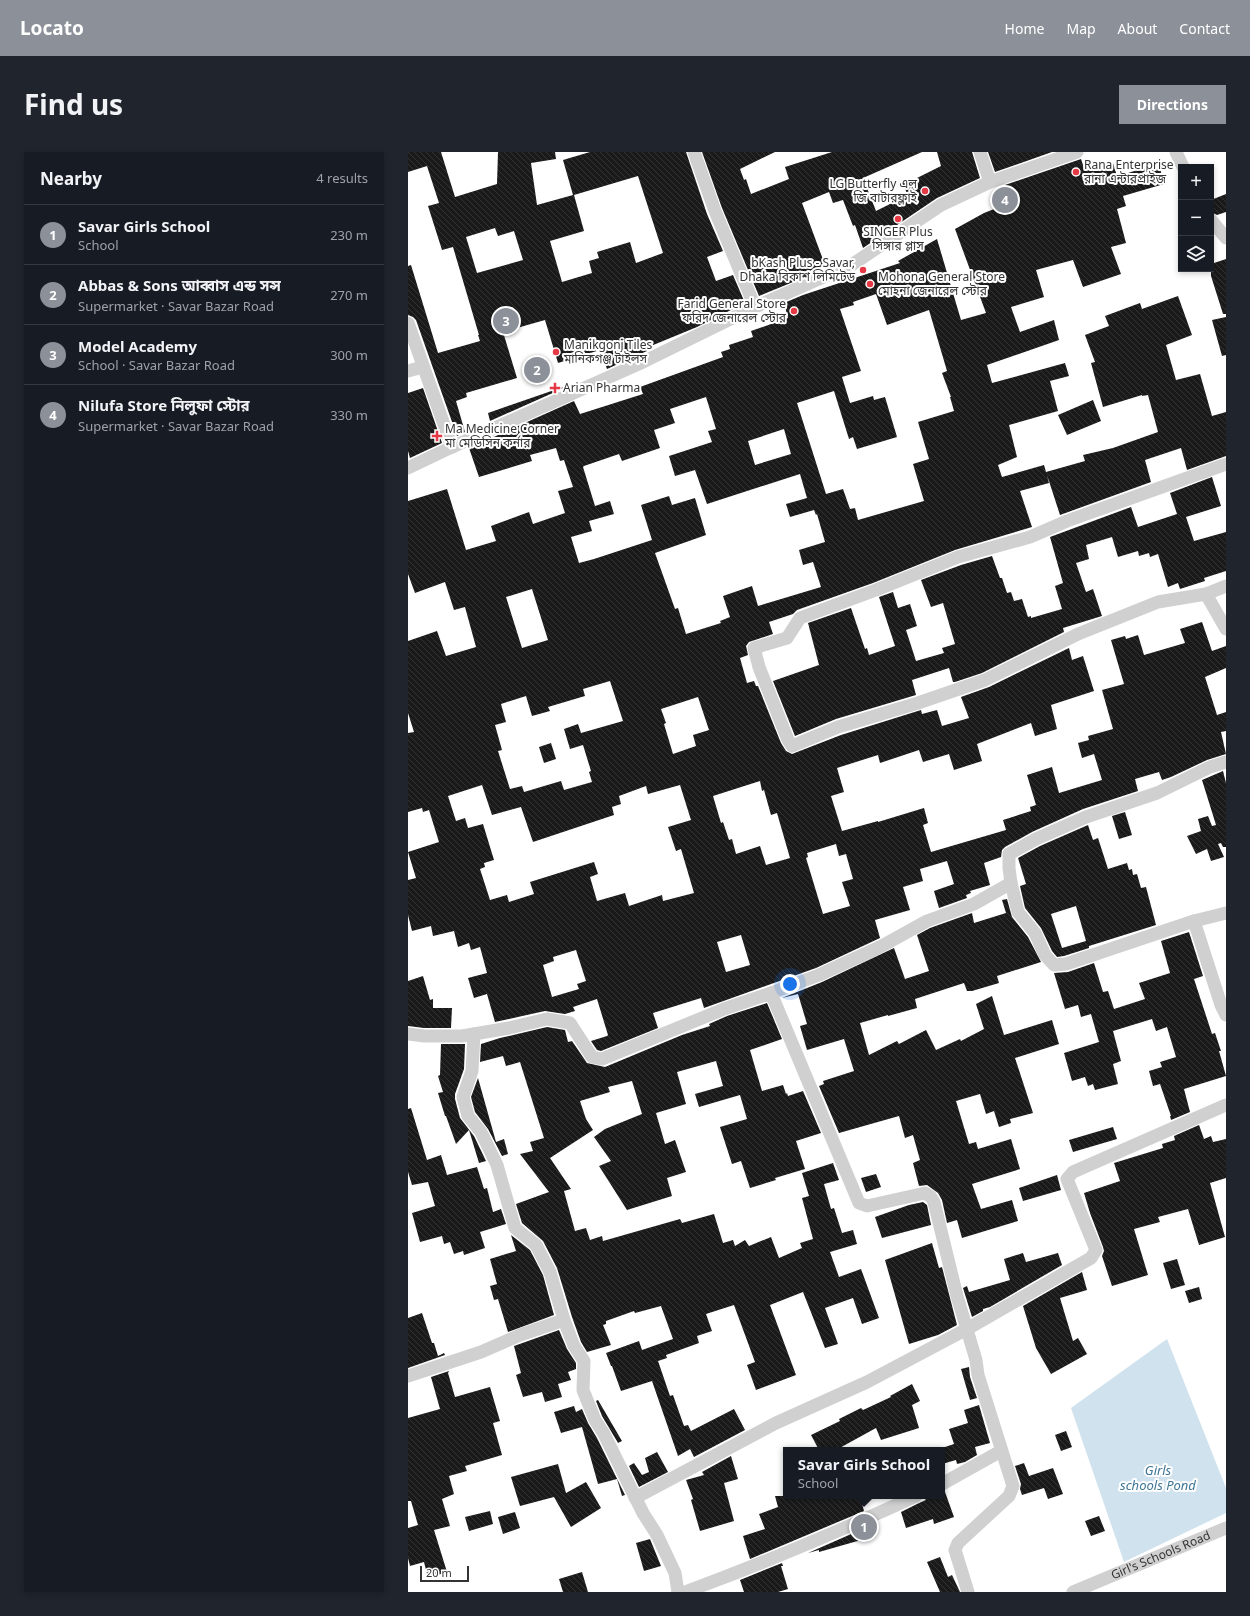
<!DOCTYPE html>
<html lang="en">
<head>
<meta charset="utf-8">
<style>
	:root { --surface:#171b24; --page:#20242c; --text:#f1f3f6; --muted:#9ea1a6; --line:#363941; --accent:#8c9099 }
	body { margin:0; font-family:"Noto Sans","Noto Sans Bengali",sans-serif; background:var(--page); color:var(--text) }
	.controls { position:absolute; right:12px; top:12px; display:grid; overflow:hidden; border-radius:0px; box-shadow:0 2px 6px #0003 }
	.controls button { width:36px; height:36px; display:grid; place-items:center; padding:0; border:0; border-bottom:1px solid var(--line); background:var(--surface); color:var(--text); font:20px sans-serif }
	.scale { position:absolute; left:12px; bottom:10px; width:49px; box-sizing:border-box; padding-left:4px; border:2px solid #333; border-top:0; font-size:11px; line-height:14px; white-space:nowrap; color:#333; -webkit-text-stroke:3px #fff; paint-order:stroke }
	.you { position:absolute; left:382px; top:832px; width:14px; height:14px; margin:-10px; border:3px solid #fff; border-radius:50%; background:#1a73e8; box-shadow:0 0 0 6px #1a73e833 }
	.badge { display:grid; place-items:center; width:26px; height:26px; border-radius:50%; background:var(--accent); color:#fff; font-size:13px; font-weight:700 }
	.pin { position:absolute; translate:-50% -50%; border:2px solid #fff; box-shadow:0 1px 4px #0006 }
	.popup { position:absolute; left:375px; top:1295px; width:162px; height:52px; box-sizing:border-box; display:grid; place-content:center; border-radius:0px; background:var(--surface); filter:drop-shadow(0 1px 3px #0005); font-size:13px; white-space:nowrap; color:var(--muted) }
	.popup b { font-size:15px; color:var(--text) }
	.popup::after { content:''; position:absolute; left:50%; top:100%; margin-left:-8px; border:8px solid transparent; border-top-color:var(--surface) }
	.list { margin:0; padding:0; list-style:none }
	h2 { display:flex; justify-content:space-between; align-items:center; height:52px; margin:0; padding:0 16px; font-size:17px }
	h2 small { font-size:13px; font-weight:400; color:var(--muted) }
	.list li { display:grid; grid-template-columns:26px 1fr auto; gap:12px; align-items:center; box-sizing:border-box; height:60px; padding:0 16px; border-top:1px solid var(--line) }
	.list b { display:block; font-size:15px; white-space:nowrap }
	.list p { margin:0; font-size:13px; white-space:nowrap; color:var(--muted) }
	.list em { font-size:13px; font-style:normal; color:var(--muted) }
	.icon { flex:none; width:22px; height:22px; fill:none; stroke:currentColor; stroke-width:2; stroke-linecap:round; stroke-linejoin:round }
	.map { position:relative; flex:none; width:818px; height:1440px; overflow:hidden; border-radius:0px }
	header { display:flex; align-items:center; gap:24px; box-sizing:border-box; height:56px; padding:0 20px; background:var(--accent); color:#fff }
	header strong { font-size:19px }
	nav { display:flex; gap:22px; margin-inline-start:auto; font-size:14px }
	.intro { display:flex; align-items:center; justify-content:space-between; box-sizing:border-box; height:96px; padding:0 24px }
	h1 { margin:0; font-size:28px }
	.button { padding:10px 18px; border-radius:0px; background:var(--accent); color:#fff; font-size:14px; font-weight:700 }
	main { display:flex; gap:24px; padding:0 24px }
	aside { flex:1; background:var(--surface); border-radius:0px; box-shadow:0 2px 6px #0003 }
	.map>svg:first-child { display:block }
	.water { fill:#cfe2ee }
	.building { fill:url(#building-back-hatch); fill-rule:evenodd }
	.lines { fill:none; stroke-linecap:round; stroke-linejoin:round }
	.street { stroke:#d0d0d0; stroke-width:13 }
	.poi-dot { fill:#e63946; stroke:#fff; stroke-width:1.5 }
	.labels { text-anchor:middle; stroke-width:4; stroke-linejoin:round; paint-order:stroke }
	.poi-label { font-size:12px; fill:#333; stroke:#fff; text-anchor:start }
	.street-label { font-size:12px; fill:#333; stroke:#fff }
	.water-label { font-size:13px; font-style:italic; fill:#3f7597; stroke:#fff }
</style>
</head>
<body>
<header>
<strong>Locato</strong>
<nav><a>Home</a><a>Map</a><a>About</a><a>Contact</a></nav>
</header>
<div class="intro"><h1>Find us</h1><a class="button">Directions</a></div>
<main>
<aside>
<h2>Nearby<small>4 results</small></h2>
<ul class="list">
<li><span class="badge">1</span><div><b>Savar Girls School</b><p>School</p></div><em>230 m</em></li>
<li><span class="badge">2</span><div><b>Abbas &amp; Sons আব্বাস এন্ড সন্স</b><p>Supermarket · Savar Bazar Road</p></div><em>270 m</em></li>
<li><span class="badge">3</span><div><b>Model Academy</b><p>School · Savar Bazar Road</p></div><em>300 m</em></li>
<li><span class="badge">4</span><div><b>Nilufa Store নিলুফা স্টোর</b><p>Supermarket · Savar Bazar Road</p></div><em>330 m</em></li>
</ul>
</aside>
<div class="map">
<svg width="818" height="1440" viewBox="0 0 818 1440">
	<defs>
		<pattern id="building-back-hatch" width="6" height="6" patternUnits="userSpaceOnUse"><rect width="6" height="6" fill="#1a1a1a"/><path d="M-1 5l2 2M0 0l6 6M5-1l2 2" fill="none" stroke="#333"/></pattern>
	</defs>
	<rect width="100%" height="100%" fill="#fff"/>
	<!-- water -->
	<path class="water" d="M759,1187l59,149v25l-102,49 -53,-154z"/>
	<!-- building -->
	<path class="building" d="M0,0h33l14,45 42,-13 1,-32h57l1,7 -25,4 6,42 36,-10 -10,-35 27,-8h96l21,62 16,37 -16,6 9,24 17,-6 12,28 -48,24 -51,21 1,3 -40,18 -7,-19 -42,13 -13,-43 -42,12 14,46 -51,15 1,4 -11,4 9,31 -8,4 -41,-116 -3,-3 -5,-2v-49l3,-1 27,88 42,-12 -2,-6h1l-26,-88 -11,3 -14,-44 11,-3 -12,-37 -19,6zM230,24l25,77 -27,10 -6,-21 -33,10 2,6 -10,3 3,12 -30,9 -12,-41 34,-10 -10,-36zM87,76l3,8 16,-5 9,29 -46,13 -11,-36z
		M294,0h73l-35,17 4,11 2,-1 5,15 38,-15 -4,-12 47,-15h90l-59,26 13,33 32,-16 -5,-10 38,-19 -4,-14h35l8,26 -43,20 -74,50 -8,-23 -2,1 -10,-26 -10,3 -4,-11 -27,11 23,62 -29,11 2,4 -39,16 -37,-88z
		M580,0h64l-57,20z
		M673,7l4,12 28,-8 4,13 42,-12 5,20 -41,12 3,10 -9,3 9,34 -15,4 10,27 -38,13 -10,-27 -37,10 8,27 -33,10 9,25 34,-12 5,20 -72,25 5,18 73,-20 4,13 -19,5 8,30 -49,14 8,32 -19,8 4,12 42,-12 2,7 39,-11 -2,-6 30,-7 45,-16 -10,-37 -6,1v-1l-39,12 -12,-44 4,-1 -10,-27 24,-9 -4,-10 35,-13 2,6 36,-13 14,39 -26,10 10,35 24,-6 12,42 14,-4v44l-39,14 -6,-22 -36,12 6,22 -91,33 -13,-40 2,8 -29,8 12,36 -77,23 -82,33 -76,27 -4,4 -24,8 4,12 -24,8 -3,4 2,9 -8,3 7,25 7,-2 2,5h2l23,57 5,8 6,3 49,-19 80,-25 1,4 15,-4 5,16 27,-8 -8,-21 28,-10 80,-39 3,12 11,-4 11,35 -43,14 6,24 -22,7 -4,-13 -54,21 5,17 -28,9 -5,-16 -26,8 -4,-12 -39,13 -2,-8 -41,13 7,24 -13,4 11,35 36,-10v1l46,-14 4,15 -5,2 8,27 75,-22 -3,-10 28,-9 -1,-4 6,-2 -9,-30 25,-8 7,26 43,-13 -8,-26 -12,4 -4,-15 11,-3 -1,-4 25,-7 -11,-39 22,-6 -13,-44 14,-4 1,3 12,-4 6,20 41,-12 -5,-14 22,-7 10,29 14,-5v22l-21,9 12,38 9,-3v19l-5,1 5,22 -19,6 -36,17 -9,3 -3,-8 -24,7 3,12 -55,18 -51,23 -27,15 -3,3 -1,7 -17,6 6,22 -20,6 1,2 -5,2 1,3 -28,10 -5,-17 20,-7 -7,-23 -27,8 3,12 -20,6 7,23 -35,10 5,18 -64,30 -112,40 -3,-10 -48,15 5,15 -57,23 -4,-1 -6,-9 16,-5 1,-1 -11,-36 -24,8 2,4 -10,3 -20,-3 -50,11 -8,-28 -13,4 -6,-20 19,-5 -7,-26 -9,3 -2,-7 -11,4 -4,-16 -21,5 -2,-10 -19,5 -4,-16v-35l8,-2 -8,-26 31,-10 -10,-32 -6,2 -1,-4 -14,4v-79l6,-1 -6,-19v-72l29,-10 9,25 30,-9 -11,-40 -11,3 -9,-28 -30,11 -7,-19v-73l39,-12 19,61 30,-9 -5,-15 38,-14 4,12 32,-11 -7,-22 15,-4 -9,-27 -4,1 -4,-13 -26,7 2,6 -53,16 -10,-29 105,-47 6,13 63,-20 -3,-7 83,-30 -2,-5 9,-3 -1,-4 24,-8 -2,-6 37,-13 -4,-15 19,-8 97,-32 -2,-2 39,-22 24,81 25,-7 -31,-84 29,-16 28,-11 -7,-17zM468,142l11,31 42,-15 18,61 -5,2 9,24h-1l4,14 -36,11 11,37 -16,5 11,37 -66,19 -3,-12 -5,1 -7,-20 -17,5 -29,-91 37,-12 15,48 4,-2 4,12 40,-12 -12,-40 -11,3 -1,-4 -23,7 -8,-26 19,-6 -21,-62 14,-4 -1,-3zM298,245l10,32 -8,2 4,11 -43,14 6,20 20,-6 12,34 93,-30 7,24 -21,6 4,13 24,-7 2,5 1,-1 8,28 -26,8 4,15 10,-3 8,25 -63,19 -6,-20 -29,10 7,21 -10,4 1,2 -35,11 -8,-26 -3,1 -20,-56 51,-18 -11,-37 -23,7 -3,-9 -28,9 11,35 -58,19 -15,4 -8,-26 21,-6 -3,-10 25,-7 -4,-13 -15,5 -12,-39 1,-1 35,-12 3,7 38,-13 -6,-18 21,-7 -5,-14zM376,277l7,25 -36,11 -7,-24zM124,437l16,51 -26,8 -16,-51zM202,529l13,40 -42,12 -3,-9 -14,5 6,20 13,-4 8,26 -2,1 3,10 -28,8 -3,-9 -37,11 -2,-6 -12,3 -12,-38 4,-1 -7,-25 11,-3 -5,-18 25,-8 6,20 18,-5 -2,-4 37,-11 -2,-7zM290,545l11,33 -16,5 3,11 -23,8 -9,-30 2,-1 -5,-14zM352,629l2,10 2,-1 7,25 6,-2 13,45 -24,7 -6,-19 -24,8 -4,-15 -3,1 -6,-18 -2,1 -8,-27zM74,633l10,30 29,-8 12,35 81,-27 -2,-8 9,-3 -2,-8 27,-10 2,8 32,-9 11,35 -23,7 8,24 5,-2 13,44 -31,8 -1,-6 -33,11 -4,-13 -28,8 -7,-24 8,-3 -4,-12 -64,20 4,12 -25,8 -2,-7 -17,5 -10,-31 5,-2 -1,-4 10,-3 -11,-36 -15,4 -3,-10 -9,3 -8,-25zM428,692l3,12 7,-2 7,25 -11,3 8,24 -27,8 -17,-56 2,-1 -1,-4zM333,783l9,30 -24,7 -9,-30zM168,798l10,31 -9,3 2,5 -27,8 -9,-32 11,-4 -1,-4z
		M818,42v18l-9,3 -6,-3v-12z
		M818,107v55h-3l-12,-38v-12z
		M818,165v38l-4,1 -10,-36z
		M155,235l1,1 -74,33 -2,-8z
		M15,236l19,55 -32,15 -2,-7v-58z
		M685,248l8,21 -34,14 -9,-20z
		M804,325l9,29 -35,11 8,24 32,-9v39l-22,7 1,3 -25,8 -2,-6 -10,4 -10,-33 -8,3 -1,-4 -10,3 -1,-5 -20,6 -6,-20 -26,8 3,14 -13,4 10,29 7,-3 9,27 -39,12 1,4 -82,41 -27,9h-2l-4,-14 -37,12 4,15 -80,24 -41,17 -22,-55 46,-16 -11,-42 43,-15 14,41 2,-1 2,7 26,-9 -16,-49 14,-5 5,16 12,-4 7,22 -11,4 10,31 28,-8 -2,-5 13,-4 -12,-41 -12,4 -10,-27 40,-15 31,-9 8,22h2l5,15 4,-1 3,9 8,-2 6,18 3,-1v2l31,-9 -7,-23 8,-3 -13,-46 81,-30 7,20 39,-13 -7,-21z
		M143,591l5,16 -12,4 -5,-16z
		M815,619l3,12v64h-3l-2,-4 -3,1 6,13 -13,4 -4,-12 -11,5 -9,-18 14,-5 -3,-12 10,-3 4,10 4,-1 -14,-45z
		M717,660l7,23 -13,4 -7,-23z
		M680,673l5,15 5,-2 10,31 19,-6 2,7 3,-1 1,6 4,-1 4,14 5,-1 10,38 -67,21v2l-25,8 -7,1 -5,-6 -11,-23 -16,-20 -5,-22 6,-2 -8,-26 22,-12zM668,754l10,35 -24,7 -11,-34z
		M599,747l5,18 16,20 13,25 -44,14 2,7 -27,8h-5l-3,-8 -49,16 2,9 -29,8v-1l-28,8 9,32 28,-14 2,3 27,-14 10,20 24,-11 1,2 23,-12 -8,-25 16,-8 12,39 48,-15 7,24 -44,14 18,55 -23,6 1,4 -12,4 -5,-16 -8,3 -6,-20 -24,7 13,43 7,-2 2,7 33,-10 9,30 -48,15 9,25 31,-9 6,21 -56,17 -5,-18 -10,3 -5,-23 -4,-7 -11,-8 -8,1 -6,-23 7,-3 -7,-25 -8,3 -6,-22 -60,17 -20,-47 5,-2 -1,-3 31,-10 -10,-32 -37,11 -7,-24 7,-2 -9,-30 -16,4 40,-16 72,-34 11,31 24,-8 -12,-36 13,-7 42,-15 2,10 32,-10 -4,-13z
		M781,780l14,44 -9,3 18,55 3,-1 6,18h-2l7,25 -42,13 6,23 -19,8 -1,-4h1l-11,-32 -7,2 -4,-15 13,-4 -2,-5 16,-5 -9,-30 -11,4 -4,-12 -39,12 8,30 -8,3 5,20 -23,6 -2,-6 -5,2 -3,-9 -13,4 -8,-28 35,-11 -8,-28 -10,3 -3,-12 -13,4 -11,-36 14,-1 26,-9 9,29 5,-1 6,18 31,-10 -6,-16 31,-10 -9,-32z
		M15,824l7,24 3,-1v9h19l-1,20h-27l-16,-2v-45z
		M359,851l15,36 -32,11 12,41 21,-6 3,9 1,-1 1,3 15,-5 18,42 -25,8 9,28 -30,9 1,2 -26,8 -9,-27 -9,3 -12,-37 27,-8 -7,-24 -41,12 -4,-13 28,-8 -7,-25 -39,11 9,32 -30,9 9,31 10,-4 11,32 -19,6 5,18 -45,14 -28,-44 12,-5 -17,-24 11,-8 37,-15 -10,-33 -24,6 2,5 -30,9 6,18 7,11 -43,28 21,31 -7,2 11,40 11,-3 4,12 12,-4 1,5 77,-22 2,4 32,-9 9,29 10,-3 2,6 10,-6 4,6 22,-9 8,21 23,-10 -2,-5 13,-4 -11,-41 7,-2 -7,-23 31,-10 6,17 -15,4 7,25 3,-1 8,25 11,-3 4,14 -27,8 9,25 22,-8 18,49 -17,6 -9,-26 -28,10 13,36 -13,4 -22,-56 -33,13 26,70 -40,15 -9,-25 8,-3 -21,-57 -28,9 6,17 -15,5 2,7 -33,12 1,3 -9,3 12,35 3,-1 11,31 4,-1 3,6 43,-22 11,21 -51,27 -4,-8 -12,7 -26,-75 -31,10 -9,-25h-1l-5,-13 33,-12 3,9 31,-11 -12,-33 -26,7 -1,-2 -28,10v3l-3,1 8,20 -24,7 -6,-10 -9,-25 -15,-49 -14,-27 -21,-18 -6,-19 33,-12 -29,-38 13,-3 -3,-9 14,-4 -24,-76 -14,4 -3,-10 -23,6 1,-18 19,-6 47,-11 18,3 3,12 4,-1 15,22 18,4 77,-32 28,-9 -1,-2 18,-8z
		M33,892h24l-1,25 -9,25v5l5,19 14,18 12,25 -7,2 -10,-33 -13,14 -10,-28h-1l-7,-23 5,-1 -5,-16 2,-1z
		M70,926l18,64 8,-3 4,15 -6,2 -14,-27 -13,-17 -4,-15z
		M3,956l16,52 14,-5 6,20 30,-8 7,22 3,-1 6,24 8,-3 5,15 -26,8 5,16 -21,7 -1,-4 -9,3 -4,-12 -6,2 -2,-8 -22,6 -8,-29 23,-7 -7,-24 -16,3 -4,-13v-63z
		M791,973l5,14 7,-3 2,6 13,-3v39l-16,5 15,54 -26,8 -11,-36 -30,8 2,5 -26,7 14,46 -36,11 -10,-30 2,-5 -1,-4 -13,-34 -6,-20 36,-12 -6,-18 49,-15 -1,-4 13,-4 -1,-4z
		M705,975l4,12 -44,13 -4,-12z
		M468,1022l5,13 -15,5 -5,-14z
		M649,1023l4,15 -38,11 -4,-13z
		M515,1050l4,3 4,20 -49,13 -7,-21 34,-12z
		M103,1083l19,15 13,25 11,40 -46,17 -10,-33 -4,1 -4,-14 7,-2 -7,-25 26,-8z
		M524,1091l7,25 3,-1 15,58 -19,10 -29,9 -24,-84z
		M615,1101l3,9 32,-9 4,12 -72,42 -7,2v2l-11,6 -9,-29 4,-2 2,6 41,-12 -6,-21z
		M769,1107l8,26 -14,4 -8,-26z
		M674,1120l5,18 -27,8 13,43 5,-3 9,16 -36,20 -15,-26 -13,-42z
		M791,1135l3,12 -13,4 -4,-12z
		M14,1161l10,30h2l4,13 6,-3 1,2 -37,13v-50z
		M151,1178l8,19 9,14v6l-8,3 3,8 -13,4 4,13 -17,5 -3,-10 -19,5 -7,-22 5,-2 -7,-27z
		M561,1215l1,10 7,21 -7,2 -9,-31z
		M41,1219l-1,2 7,24 35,-10 10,34 -7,2 9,32 -37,11 2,5 -18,5 5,18 -12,5 8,27 -16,4 13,42 -19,6 -4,-16 -14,4 -2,-8v-30l10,-3 -7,-24h-3v-83l32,-9 -9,-32z
		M504,1232l8,17 -8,4 7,23 -38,12 -5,-12 -40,22h-17l-8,-15 29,-14 -1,-2 22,-11 2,2 28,-13 -1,-1z
		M190,1248l24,41 -4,2 -16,-27 -6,-15z
		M571,1253l11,38 -15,4 2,8 -12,7 -8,2 -1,-4 -14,4v-16l12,-4 -5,-15 19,-6 -4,-13z
		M166,1254l2,6 6,-3 6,14 9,15 28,57 -3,1 -5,-17 -19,5 -16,-57 -21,6 -7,-21z
		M658,1279l6,16 -11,4 -6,-16z
		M249,1300l11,20 -29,15 -10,-21 5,-3 8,12 7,-3 -4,-14z
		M323,1304l7,23 -14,4 10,38 -34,10 -9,-31 2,-1 -7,-19 18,-5 -2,-3z
		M616,1311l5,13 24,-8 10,26 -15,5 -4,-11 -22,7 -2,-6 1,-5 -6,-18z
		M150,1312l8,29 20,-11 15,26 -30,19 -17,-30 -34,9 -9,-29z
		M537,1340l9,25 -20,7 -1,-5 -27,9 -5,-16 18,-9 7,-3 -1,-1 7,-3h10v-3z
		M367,1344h85l4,15 -114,48 -7,-23 22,-7 -6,-15 19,-7z
		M82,1359l3,13 -24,7 -4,-14z
		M107,1360l5,16 -17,6 -5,-17z
		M691,1364l6,15 -14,5 -6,-15z
		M450,1379l3,9 -42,12v-2l-11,3z
		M242,1387l11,27 -17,5 -8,-28z
		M532,1405l8,20 4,-2 8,17h-20l-13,-30z
		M374,1411l1,3h-2l7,23 -10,3h-34l-4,-12z
		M174,1420l6,20h-25l-4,-13z"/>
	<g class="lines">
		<!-- street -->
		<g class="street">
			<path d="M286,0l21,59 40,96"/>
			<path d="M572,0l10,30"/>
			<path d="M768,0l7,15"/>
			<path d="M803,68l15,18"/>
			<path d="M0,171l44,124"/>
			<path d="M0,219l15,-4"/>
			<path d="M818,312l-159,57 -37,16 -72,20 -82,33 -76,28 -13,20 -33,10 5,19 29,73 4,6 46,-19 80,-24 67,-23 93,-46 80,-32 48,-8 20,35"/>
			<path d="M0,316l44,-21 191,-85 112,-55 98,-43 88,-59 49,-23 87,-30"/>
			<path d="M798,442l20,-8"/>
			<path d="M818,610l-16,5 -53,26 -71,24 -50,22 -27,15v14l2,15 7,29 17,21 10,22 9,10 12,-1 128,-43 27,84 5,10"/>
			<path d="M786,769l32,-8"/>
			<path d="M363,841l48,-18 61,-28 47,-26 47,-17 37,-21"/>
			<path d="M0,882l16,2h38l47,-8 38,-9 23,4 22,34 10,2 122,-50 47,-16 88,210 8,3 58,-13 6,4 3,5 23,94 19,64 2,15 35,111 -4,10 -51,47 -3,7 13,42"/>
			<path d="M156,1168l10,26 10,15 -1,29 12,30 9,14 39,79 14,22 18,38 3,19"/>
			<path d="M0,1224l73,-24 39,-17 44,-15 -14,-48 -14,-27 -21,-17 -18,-63 -16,-33 -13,-16 -5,-19 9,-26 2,-37"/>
			<path d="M534,1332l59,-33"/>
			<path d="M227,1346l141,-75 91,-41 100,-53 124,-71 5,-8 -29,-71 6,-7 153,-67"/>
			<path d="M277,1440c79,-29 155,-61 231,-96"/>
			<path id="s1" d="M665,1440l153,-64"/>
		</g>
	</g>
	<!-- markers -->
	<g class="poi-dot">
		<circle cx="668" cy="20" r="4"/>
		<circle cx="517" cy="39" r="4"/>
		<circle cx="490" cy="67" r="4"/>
		<circle cx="455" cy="118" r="4"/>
		<circle cx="462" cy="132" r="4"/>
		<circle cx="386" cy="159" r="4"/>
		<circle cx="148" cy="200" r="4"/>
		<path d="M145 230h4v4h4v4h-4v4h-4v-4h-4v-4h4z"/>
		<path d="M27 278h4v4h4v4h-4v4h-4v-4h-4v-4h4z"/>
	</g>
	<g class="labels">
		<!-- poi labels -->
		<g class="poi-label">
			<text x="676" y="17">Rana Enterprise<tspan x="676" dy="14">রানা এন্টারপ্রাইজ</tspan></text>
			<text x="509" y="36" text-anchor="end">LG Butterfly এল<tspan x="509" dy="14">জি বাটারফ্লাই</tspan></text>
			<text x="490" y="84" text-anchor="middle">SINGER Plus<tspan x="490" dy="14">সিঙ্গার প্লাস</tspan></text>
			<text x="447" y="115" text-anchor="end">bKash Plus - Savar,<tspan x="447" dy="14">Dhaka বিকাশ লিমিটেড</tspan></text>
			<text x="470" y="129">Mohona General Store<tspan x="470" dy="14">মোহনা জেনারেল স্টোর</tspan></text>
			<text x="378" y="156" text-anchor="end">Farid General Store<tspan x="378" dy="14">ফরিদ জেনারেল স্টোর</tspan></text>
			<text x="156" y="197">Manikgonj Tiles<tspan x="156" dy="14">মানিকগঞ্জ টাইলস</tspan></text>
			<text x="155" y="240">Arian Pharma</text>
			<text x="37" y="281">Ma Medicine Corner<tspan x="37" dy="14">মা মেডিসিন কর্নার</tspan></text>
		</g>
		<!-- street labels -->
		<g class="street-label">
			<text dy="4" stroke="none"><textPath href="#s1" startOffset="95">Girl's Schools Road</textPath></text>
		</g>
		<!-- water labels -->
		<g class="water-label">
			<text x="750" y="1323">Girls<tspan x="750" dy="15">schools Pond</tspan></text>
		</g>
	</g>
</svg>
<div class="controls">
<button>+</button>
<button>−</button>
<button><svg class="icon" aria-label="layers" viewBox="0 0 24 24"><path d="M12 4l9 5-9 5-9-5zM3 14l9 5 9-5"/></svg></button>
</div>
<div class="scale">20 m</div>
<div class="you"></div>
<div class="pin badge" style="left:456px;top:1375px">1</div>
<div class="popup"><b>Savar Girls School</b>School</div>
<div class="pin badge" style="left:129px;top:218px">2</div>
<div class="pin badge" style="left:98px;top:169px">3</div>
<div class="pin badge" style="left:597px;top:48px">4</div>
</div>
</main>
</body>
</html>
